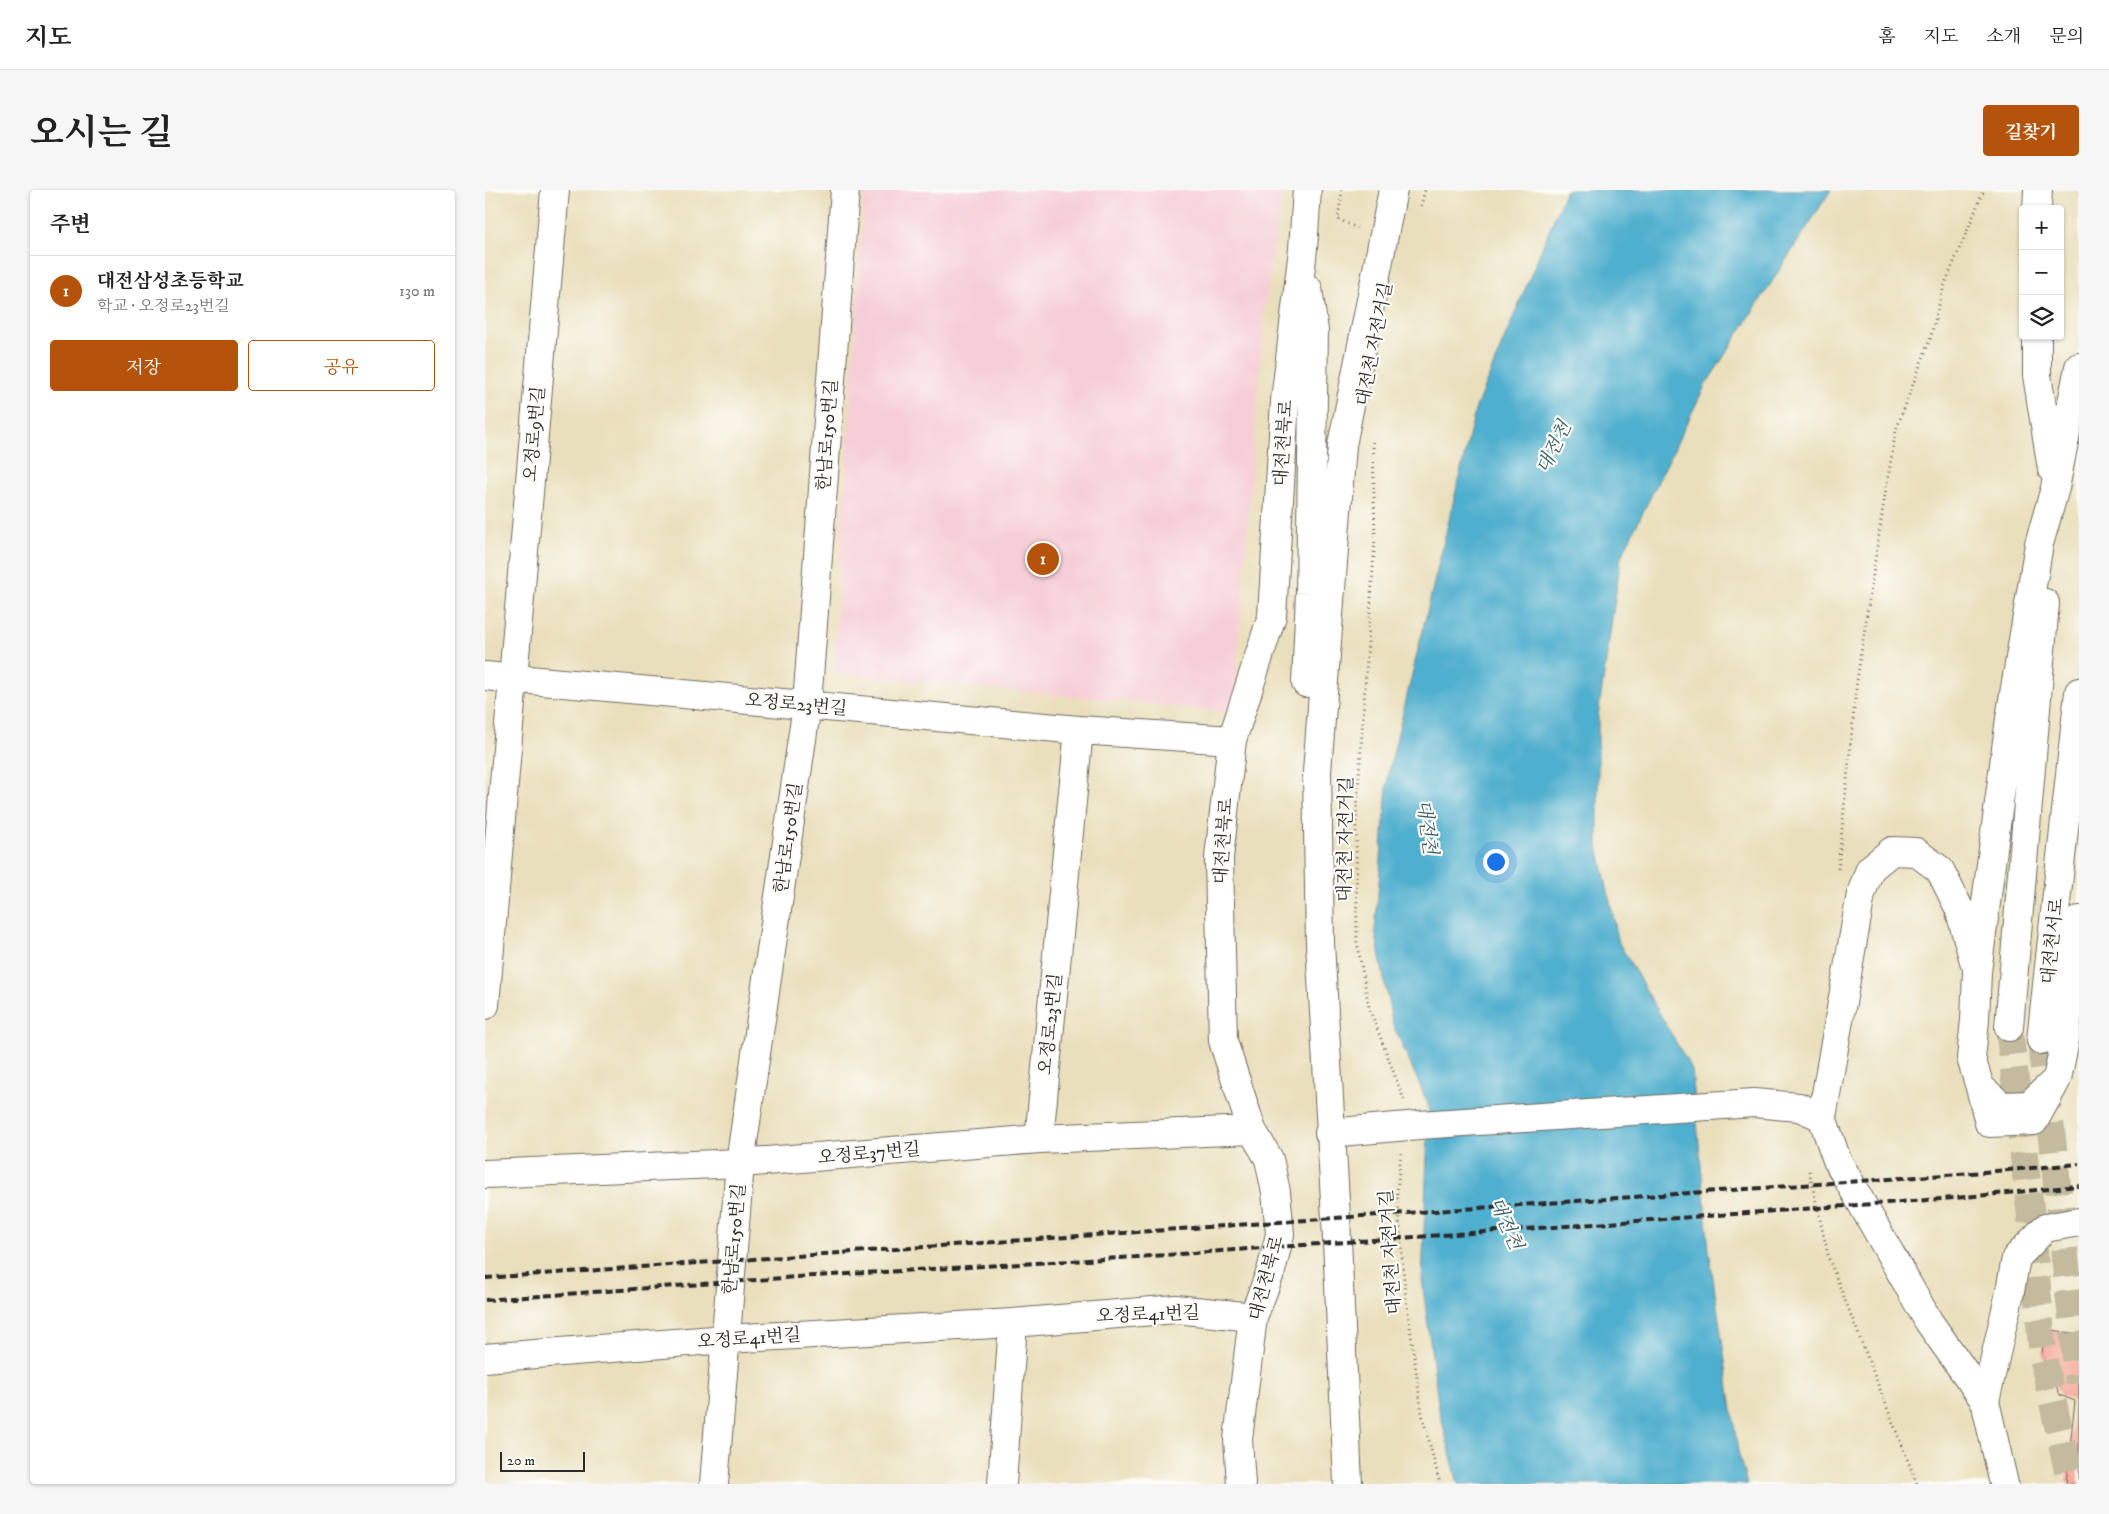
<!DOCTYPE html>
<html lang="ko">
<head>
<meta charset="utf-8">
<style>
	:root { --surface:#fff; --page:#f6f6f6; --text:#222; --muted:#767676; --line:#e0e0e0; --accent:#b45309 }
	body { margin:0; font-family:"IM FELL DW Pica","Noto Serif KR",serif; background:var(--page); color:var(--text) }
	.controls { position:absolute; right:15px; top:15px; display:grid; overflow:hidden; border-radius:5px; box-shadow:0 1px 4px #0004 }
	.controls button { width:45px; height:45px; display:grid; place-items:center; padding:0; border:0; border-bottom:1px solid var(--line); background:var(--surface); color:var(--text); font:25px sans-serif }
	.scale { position:absolute; left:15px; bottom:12px; width:85px; box-sizing:border-box; padding-left:5px; border:2px solid #2b2b2b; border-top:0; font-size:14px; line-height:18px; white-space:nowrap; color:#2b2b2b; -webkit-text-stroke:4px #fdfcf7; paint-order:stroke }
	.you { position:absolute; left:1010px; top:671px; width:18px; height:18px; margin:-12px; border:4px solid #fff; border-radius:50%; background:#1a73e8; box-shadow:0 0 0 8px #1a73e833 }
	.badge { display:grid; place-items:center; width:32px; height:32px; border-radius:50%; background:var(--accent); color:#fff; font-size:16px; font-weight:700 }
	.pin { position:absolute; translate:-50% -50%; border:2px solid #fff; box-shadow:0 1px 5px #0006 }
	.list { margin:0; padding:0; list-style:none }
	h2 { display:flex; justify-content:space-between; align-items:center; height:65px; margin:0; padding:0 20px; font-size:21px }
	h2 small { font-size:16px; font-weight:400; color:var(--muted) }
	.list li { display:grid; grid-template-columns:32px 1fr auto; gap:15px; align-items:center; box-sizing:border-box; height:70px; padding:0 20px; border-top:1px solid var(--line) }
	.list b { display:block; font-size:19px; white-space:nowrap }
	.list p { margin:0; font-size:16px; white-space:nowrap; color:var(--muted) }
	.list em { font-size:16px; font-style:normal; color:var(--muted) }
	.actions { display:flex; gap:10px; padding:15px 20px }
	.actions a { flex:1; padding:11px 0; border:1px solid var(--accent); border-radius:5px; text-align:center; font-size:18px; color:var(--accent) }
	.actions .main { background:var(--accent); color:#fff }
	.icon { flex:none; width:28px; height:28px; fill:none; stroke:currentColor; stroke-width:2; stroke-linecap:round; stroke-linejoin:round }
	.map { position:relative; flex:none; width:1594px; height:1294px; overflow:hidden; border-radius:5px }
	header { display:flex; align-items:center; gap:30px; box-sizing:border-box; height:70px; padding:0 25px; background:var(--surface); border-bottom:1px solid var(--line) }
	header strong { font-size:24px }
	nav { display:flex; gap:28px; margin-inline-start:auto; font-size:18px }
	.intro { display:flex; align-items:center; justify-content:space-between; box-sizing:border-box; height:120px; padding:0 30px }
	h1 { margin:0; font-size:35px }
	.button { padding:12px 22px; border-radius:5px; background:var(--accent); color:#fff; font-size:18px; font-weight:700 }
	main { display:flex; gap:30px; padding:0 30px }
	aside { flex:1; background:var(--surface); border-radius:5px; box-shadow:0 1px 4px #0004 }
	.map>svg:first-child { display:block }
	.built { fill:#f6cfd6 }
	.water { fill:#4fafce; stroke:#3d6d7c }
	.building { fill:#f4a193 }
	.lines { fill:none; stroke-linecap:round; stroke-linejoin:round }
	.secondary-tunnel { stroke:#c4bb9f; stroke-width:28; stroke-dasharray:28 14; stroke-linecap:butt }
	.street-casing { stroke:#6e6a5e; stroke-width:30 }
	.secondary-casing { stroke:#6e6a5e; stroke-width:30 }
	.path { stroke:#6e6a5e; stroke-width:3; stroke-dasharray:1 4; stroke-linecap:butt }
	.street { stroke:#fff; stroke-width:28 }
	.secondary { stroke:#fff; stroke-width:28 }
	.rail { stroke:#2b2b2b; stroke-width:4; stroke-dasharray:8 4; stroke-linecap:butt }
	.labels { text-anchor:middle; stroke-width:4.5; stroke-linejoin:round; paint-order:stroke }
	.street-label { font-size:18px; fill:#2b2b2b; stroke:#fdfcf7 }
	.water-label { font-size:19px; font-style:italic; fill:#39606c; stroke:#fdfcf7 }
</style>
</head>
<body>
<header>
<strong>지도</strong>
<nav><a>홈</a><a>지도</a><a>소개</a><a>문의</a></nav>
</header>
<div class="intro"><h1>오시는 길</h1><a class="button">길찾기</a></div>
<main>
<aside>
<h2>주변<small></small></h2>
<ul class="list">
<li><span class="badge">1</span><div><b>대전삼성초등학교</b><p>학교 · 오정로23번길</p></div><em>130 m</em></li>
</ul>
<div class="actions"><a class="main">저장</a><a>공유</a></div>
</aside>
<div class="map">
<svg width="1594" height="1294" viewBox="0 0 1594 1294">
	<rect width="100%" height="100%" fill="#fdfcf7"/>
	<filter id="ink" filterUnits="userSpaceOnUse"><feTurbulence type="fractalNoise" baseFrequency=".02" numOctaves="2"/><feDisplacementMap in="SourceGraphic" scale="10" xChannelSelector="R" yChannelSelector="G"/><feConvolveMatrix kernelMatrix="1 2 1 2 8 2 1 2 1" color-interpolation-filters="sRGB"/></filter>
	<filter id="wash" filterUnits="userSpaceOnUse"><feTurbulence type="fractalNoise" baseFrequency=".0096" numOctaves="4" result="noise"/><feDisplacementMap in="SourceGraphic" scale="20" xChannelSelector="R" yChannelSelector="G"/><feGaussianBlur stdDeviation="1.12" result="paint"/><feColorMatrix in="noise" values="0 0 0 0 0 0 0 0 0 0 0 0 0 0 0 0 0 1.4 0 .05"/><feComposite in="paint" operator="in"/></filter>
	<g filter="url(#wash)">
		<rect width="100%" height="100%" fill="#eadfbc"/>
		<!-- built -->
		<path class="built" d="M379,0h419l-19,124 -30,399 -401,-40z"/>
		<!-- water -->
		<path class="water" d="M1081,0h265l-126,196 -84,171 -23,159v130l21,97 73,127 17,180 29,201 9,33h-289l-19,-75 -17,-129 7,-174 -37,-84 -17,-92 13,-155 88,-368z"/>
		<g id="blocks">
			<!-- building -->
			<path class="building" d="M1560,1139l34,5v150h-13l9,-83 -15,-6 -18,-41z"/>
		</g>
	</g>
	<g filter="url(#ink)">
		<use href="#blocks" fill-opacity="0" stroke="#6e6a5e" stroke-width="1"/>
		<g class="lines">
			<!-- secondary-tunnel -->
			<path class="secondary-tunnel" d="M1524,837l22,190 12,141 28,126
				M1556,850l38,343"/>
			<!-- street casing -->
			<g class="street-casing">
				<path id="street" d="M0,486l594,54 153,10
					M0,815l70,-815
					M1495,897l9,36 45,-2 21,-38
					M554,949l40,-409
					M0,1168l241,-19 287,-16 163,-14 77,8
					M1500,1211l24,-104 7,-39 29,-30 34,-6
					M229,1294l26,-321 67,-458 38,-515
					M517,1294l11,-161"/>
			</g>
			<!-- secondary casing -->
			<g class="secondary-casing">
				<path id="secondary" d="M1552,19l1,-19
					M1552,146v39l15,94
					M1594,177l-24,121 -16,56 -29,174 -33,254 -2,48 -4,38 9,29 22,19 27,-1 28,-26 8,-39 14,-120
					M821,493l4,-90 4,-262 -6,-42
					M1524,837l36,-424
					M1556,850l38,-348
					M1337,927l39,-223 9,-25 22,-18 24,1 24,18 19,38 15,53
					M844,943l90,-8 335,-22 45,4 23,10 15,43 92,162 56,79 19,83
					M0,984l255,-11 299,-24 213,-9
					M756,1294l-3,-45 15,-122 18,-46 9,-37 -4,-42 -7,-33 -17,-29 -29,-89 -4,-183 13,-118 40,-124 13,-215 18,-152 4,-59
					M863,1294l-12,-266 -16,-275 -3,-171 25,-327 51,-255"/>
			</g>
			<!-- path -->
			<path class="path" d="M857,0l-4,29 19,9
				M936,16l4,-16
				M888,252l2,96 -19,283 1,121 12,65 35,93
				M1353,679l19,-189 27,-179 12,-71 34,-91 14,-53 40,-96
				M916,963l-4,38 8,100 17,123 18,70
				M1324,981l20,88 88,225"/>
			<!-- street -->
			<use href="#street" class="street"/>
			<!-- secondary -->
			<use href="#secondary" class="secondary"/>
			<!-- rail -->
			<path class="rail" d="M0,1088l1474,-104 120,-10
				M0,1110l312,-23 341,-20 817,-59 124,-12"/>
		</g>
	</g>
	<g class="labels">
		<!-- street labels -->
		<g class="street-label">
			<text transform="translate(889 154) rotate(-79)" y="6">대전천 자전거길</text>
			<text transform="translate(49 244) rotate(-85)" y="6">오정로9번길</text>
			<text transform="translate(342 245) rotate(-86)" y="6">한남로150번길</text>
			<text transform="translate(798 253) rotate(-86)" y="6">대전천북로</text>
			<text transform="translate(311 514) rotate(5)" y="6">오정로23번길</text>
			<text transform="translate(303 648) rotate(-82)" y="6">한남로150번길</text>
			<text transform="translate(860 649) rotate(-89)" y="6">대전천 자전거길</text>
			<text transform="translate(738 651) rotate(-86)" y="6">대전천북로</text>
			<text transform="translate(1567 751) rotate(-84)" y="6">대전천서로</text>
			<text transform="translate(565 834) rotate(-84)" y="6">오정로23번길</text>
			<text transform="translate(384 963) rotate(-5)" y="6">오정로37번길</text>
			<text transform="translate(249 1049) rotate(-85)" y="6">한남로150번길</text>
			<text transform="translate(905 1062) rotate(-94)" y="6">대전천 자전거길</text>
			<text transform="translate(781 1088) rotate(-75)" y="6">대전천북로</text>
			<text transform="translate(663 1124) rotate(-2)" y="6">오정로41번길</text>
			<text transform="translate(264 1148) rotate(-4)" y="6">오정로41번길</text>
		</g>
		<!-- water labels -->
		<g class="water-label">
			<text transform="translate(1068 257) rotate(-64)" y="7">대전천</text>
			<text transform="translate(943 637) rotate(82)" y="7">대전천</text>
			<text transform="translate(1022 1033) rotate(66)" y="7">대전천</text>
		</g>
	</g>
</svg>
<div class="controls">
<button>+</button>
<button>−</button>
<button><svg class="icon" aria-label="layers" viewBox="0 0 24 24"><path d="M12 4l9 5-9 5-9-5zM3 14l9 5 9-5"/></svg></button>
</div>
<div class="scale">20 m</div>
<div class="you"></div>
<div class="pin badge" style="left:558px;top:369px">1</div>
</div>
</main>
</body>
</html>
